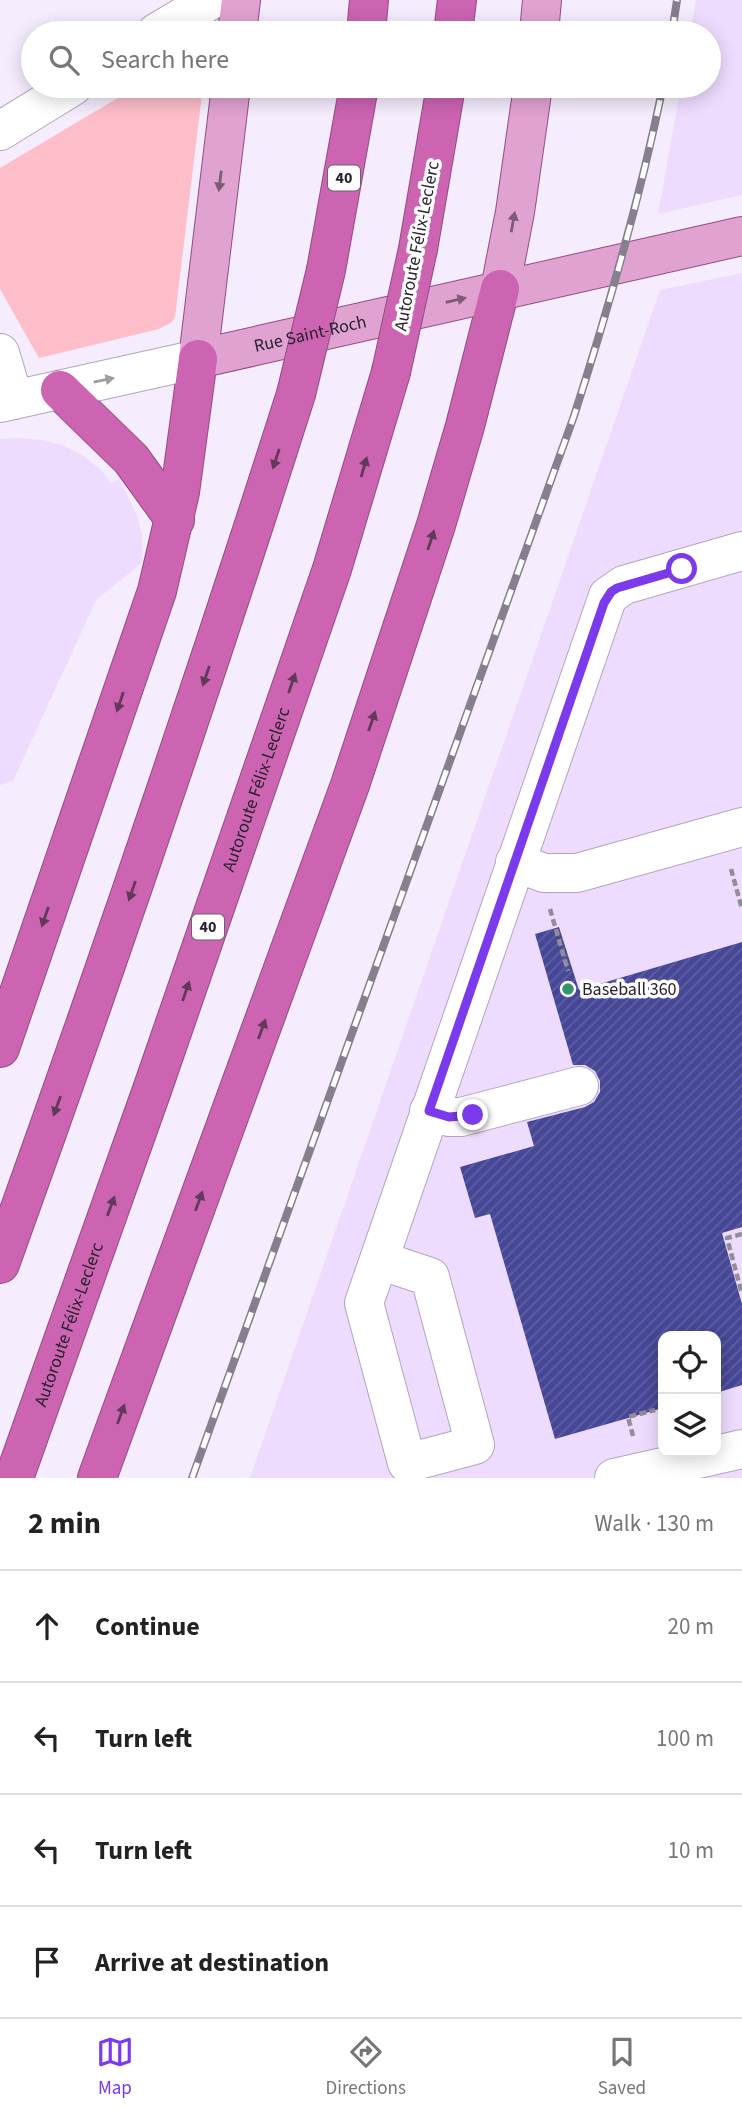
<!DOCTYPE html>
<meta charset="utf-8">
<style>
:root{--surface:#fff;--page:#f2f2f2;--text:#222;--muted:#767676;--line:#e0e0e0;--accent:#7c3aed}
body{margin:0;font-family:"Source Sans 3",sans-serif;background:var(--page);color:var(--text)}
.controls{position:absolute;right:21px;bottom:21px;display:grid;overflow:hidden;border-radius:14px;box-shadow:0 4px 18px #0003}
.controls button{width:63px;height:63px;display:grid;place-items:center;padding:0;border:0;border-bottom:2px solid var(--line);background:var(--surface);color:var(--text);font:35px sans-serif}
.stop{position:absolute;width:21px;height:21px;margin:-16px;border:5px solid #7c3aed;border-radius:50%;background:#fff}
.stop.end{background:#7c3aed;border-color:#fff;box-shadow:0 2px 7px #0008}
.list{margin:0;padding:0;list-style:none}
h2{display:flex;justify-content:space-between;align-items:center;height:91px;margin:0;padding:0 28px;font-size:30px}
h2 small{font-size:23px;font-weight:400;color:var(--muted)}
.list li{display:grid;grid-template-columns:46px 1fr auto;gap:21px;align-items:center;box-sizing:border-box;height:112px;padding:0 28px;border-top:2px solid var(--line)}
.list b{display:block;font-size:26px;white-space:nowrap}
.list em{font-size:23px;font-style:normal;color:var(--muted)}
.icon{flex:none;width:38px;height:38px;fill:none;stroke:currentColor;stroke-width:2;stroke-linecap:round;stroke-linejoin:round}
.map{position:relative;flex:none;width:742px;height:1478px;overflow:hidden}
.search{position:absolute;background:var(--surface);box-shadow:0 4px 18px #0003;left:21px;right:21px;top:21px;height:77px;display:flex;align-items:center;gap:18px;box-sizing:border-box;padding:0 24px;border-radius:38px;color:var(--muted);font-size:26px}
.sheet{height:539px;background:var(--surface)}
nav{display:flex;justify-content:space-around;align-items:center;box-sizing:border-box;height:98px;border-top:2px solid var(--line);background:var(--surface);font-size:19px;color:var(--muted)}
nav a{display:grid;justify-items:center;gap:4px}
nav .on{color:var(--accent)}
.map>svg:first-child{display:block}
</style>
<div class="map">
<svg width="742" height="1478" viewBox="0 0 742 1478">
<defs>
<pattern id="building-hatch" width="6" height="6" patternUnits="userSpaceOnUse" patternTransform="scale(1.75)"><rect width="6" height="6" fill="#474798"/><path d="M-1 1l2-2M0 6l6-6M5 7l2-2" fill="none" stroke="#5f5fa0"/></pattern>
</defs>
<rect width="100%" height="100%" fill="#f5ecfd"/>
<g fill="#eedcff" fill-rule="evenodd">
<polygon points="696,0 742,0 742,195 658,214 681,86 709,86 709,33 690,33"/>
<path d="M742,273V1478H250L660,290ZM663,1336H716V1452H663Z"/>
<polygon points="20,438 42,440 62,445 82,455 100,469 111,483 119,479 137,515 142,536 142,561 137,567 96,600 13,781 0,785 0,439"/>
</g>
<polygon fill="#fdbdc9" points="138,86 203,86 175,317 172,322 159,329 39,358 0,289 0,168"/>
<polygon fill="url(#building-hatch)" points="559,927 579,990 742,942 742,1227 722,1233 742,1304 742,1385 716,1393 716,1336 663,1336 663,1408 555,1439 490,1214 475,1218 460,1167 534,1146 527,1122 585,1107 594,1102 600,1092 600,1081 595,1071 585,1065 573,1065 535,934"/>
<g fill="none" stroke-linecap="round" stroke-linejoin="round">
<defs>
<g id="minor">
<polyline points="156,33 211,0"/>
<polyline points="0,131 73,86"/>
<polyline points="0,353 14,400"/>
<polyline points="0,403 198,359"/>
<polyline points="515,862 544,873 577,873 742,827"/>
<polyline points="429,1111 449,1117 461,1117 579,1086"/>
<polyline points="379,1260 430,1277 475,1445 407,1463 364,1303 608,596 624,585 742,551"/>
<polyline points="614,1478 742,1449"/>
</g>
<g id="major">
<polyline points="237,33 241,0"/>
<polyline points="539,33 542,0"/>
<path id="s1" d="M231,86L198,359L742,236"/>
<polyline points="500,289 515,212 533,86"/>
</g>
<g id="highway">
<polyline points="366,33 369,0"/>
<polyline points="453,33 457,0"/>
<polyline points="418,249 446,86"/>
<polyline points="326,270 359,86"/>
<polyline points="60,390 131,459 175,520"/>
<polyline points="0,1048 157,591 180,492 198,359"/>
<path d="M0,1264C104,976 203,686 296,394"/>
<path id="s2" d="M14,1478L153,1087L332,569L391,372"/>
<polyline points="97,1478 350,785 436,525 465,426 500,289"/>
</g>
</defs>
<use href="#minor" stroke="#b2a4bf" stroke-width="40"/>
<use href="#major" stroke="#924d83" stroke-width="40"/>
<use href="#highway" stroke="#924d83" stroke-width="40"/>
<g stroke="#938c99" stroke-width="4.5" stroke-dasharray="7 3.5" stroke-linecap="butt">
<polyline points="731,869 742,909"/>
<polyline points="550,909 568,971"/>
<polyline points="742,1234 727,1238 742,1294"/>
<polyline points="633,1436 628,1417 655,1410"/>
</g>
<use href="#minor" stroke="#fff" stroke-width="38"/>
<use href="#major" stroke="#e0a2d1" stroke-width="38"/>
<use href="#highway" stroke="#cc64b2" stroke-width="38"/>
<defs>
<g id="rail">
<polyline points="672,33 677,0"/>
<path d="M192,1478L574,416C609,307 640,198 663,86"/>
</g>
</defs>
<use href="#rail" stroke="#867f8d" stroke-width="8"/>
<use href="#rail" stroke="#fdfdfd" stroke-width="5" stroke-dasharray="16" stroke-linecap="butt"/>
<defs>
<g id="highway-bridge">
<polyline points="391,372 418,249"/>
<polyline points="296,394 326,270"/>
</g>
</defs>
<use href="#highway-bridge" stroke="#924d83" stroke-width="40" stroke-linecap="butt"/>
<use href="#highway-bridge" stroke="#cc64b2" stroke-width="38"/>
</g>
<defs><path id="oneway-solid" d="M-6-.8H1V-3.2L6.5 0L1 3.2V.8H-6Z" transform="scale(1.75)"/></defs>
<g fill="#7a5c76">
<use href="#oneway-solid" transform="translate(220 181) rotate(97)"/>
<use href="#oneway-solid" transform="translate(513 222) rotate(-80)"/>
<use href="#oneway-solid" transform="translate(456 300) rotate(-13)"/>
</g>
<use fill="#9e9ca0" href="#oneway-solid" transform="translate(104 380) rotate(-12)"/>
<g fill="#61395b">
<use href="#oneway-solid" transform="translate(276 459) rotate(108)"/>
<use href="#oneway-solid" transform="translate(364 467) rotate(-74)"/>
<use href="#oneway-solid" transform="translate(431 540) rotate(-72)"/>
<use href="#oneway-solid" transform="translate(206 676) rotate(109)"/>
<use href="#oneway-solid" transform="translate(292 683) rotate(-71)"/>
<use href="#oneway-solid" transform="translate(120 702) rotate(109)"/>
<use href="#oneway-solid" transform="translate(372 721) rotate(-71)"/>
<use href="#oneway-solid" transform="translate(132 891) rotate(109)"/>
<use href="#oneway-solid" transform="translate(45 917) rotate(109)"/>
<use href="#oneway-solid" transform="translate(186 991) rotate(-71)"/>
<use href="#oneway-solid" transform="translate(262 1029) rotate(-70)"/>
<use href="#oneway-solid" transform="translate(57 1106) rotate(110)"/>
<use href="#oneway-solid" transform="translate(199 1201) rotate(-70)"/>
<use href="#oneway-solid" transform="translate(111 1206) rotate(-70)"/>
<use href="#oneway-solid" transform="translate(121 1414) rotate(-70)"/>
</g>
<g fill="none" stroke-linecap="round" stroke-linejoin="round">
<polyline stroke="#7c3aed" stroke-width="9" points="473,1115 449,1117 429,1111 604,603 611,592 617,588 682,569"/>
</g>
<circle fill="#33936c" stroke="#fdfdfd" stroke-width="2.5" cx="568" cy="989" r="7"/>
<g text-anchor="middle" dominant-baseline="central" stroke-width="7" stroke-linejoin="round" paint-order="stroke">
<g fill="#fdfdfd" stroke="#67646b" stroke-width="2">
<rect x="328" y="165.5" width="32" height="25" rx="5"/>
<rect x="192" y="914.5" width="32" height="25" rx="5"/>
</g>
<g font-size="16" font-weight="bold" fill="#27222c">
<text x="344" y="178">40</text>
<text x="208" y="927">40</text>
</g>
<g font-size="18" fill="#27222c" stroke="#fdfdfd">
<text transform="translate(417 246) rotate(-79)">Autoroute Félix-Leclerc</text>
<text stroke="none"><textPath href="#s1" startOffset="390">Rue Saint-Roch</textPath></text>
<text stroke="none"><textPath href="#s2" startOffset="730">Autoroute Félix-Leclerc</textPath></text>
<text stroke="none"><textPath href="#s2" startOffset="163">Autoroute Félix-Leclerc</textPath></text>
</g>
<g font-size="18" fill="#27222c" stroke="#fdfdfd" text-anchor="start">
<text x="582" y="989">Baseball 360</text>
</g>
</g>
</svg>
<div class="controls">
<button><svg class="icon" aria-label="locate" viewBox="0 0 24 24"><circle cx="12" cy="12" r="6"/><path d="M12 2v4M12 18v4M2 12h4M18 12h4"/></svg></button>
<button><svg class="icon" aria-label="layers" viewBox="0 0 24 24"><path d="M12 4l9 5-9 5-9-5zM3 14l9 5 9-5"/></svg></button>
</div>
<div class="stop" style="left:682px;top:569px"></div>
<div class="stop end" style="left:473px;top:1115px"></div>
<div class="search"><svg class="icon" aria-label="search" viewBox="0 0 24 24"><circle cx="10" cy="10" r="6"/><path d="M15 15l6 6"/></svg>Search here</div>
</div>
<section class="sheet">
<h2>2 min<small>Walk · 130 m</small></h2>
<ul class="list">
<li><svg class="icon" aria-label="ahead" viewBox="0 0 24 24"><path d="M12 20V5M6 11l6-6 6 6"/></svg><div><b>Continue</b></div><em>20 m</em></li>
<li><svg class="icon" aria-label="left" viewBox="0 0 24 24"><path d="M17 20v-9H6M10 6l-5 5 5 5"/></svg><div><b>Turn left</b></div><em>100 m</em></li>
<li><svg class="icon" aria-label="left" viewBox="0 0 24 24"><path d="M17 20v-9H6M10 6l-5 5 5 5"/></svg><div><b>Turn left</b></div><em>10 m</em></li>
<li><svg class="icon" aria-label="arrive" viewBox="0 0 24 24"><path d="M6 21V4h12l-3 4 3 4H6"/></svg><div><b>Arrive at destination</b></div></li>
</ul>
</section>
<nav>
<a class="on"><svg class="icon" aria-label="map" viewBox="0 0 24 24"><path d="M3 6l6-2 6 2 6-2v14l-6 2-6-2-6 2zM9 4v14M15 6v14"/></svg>Map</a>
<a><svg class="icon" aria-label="directions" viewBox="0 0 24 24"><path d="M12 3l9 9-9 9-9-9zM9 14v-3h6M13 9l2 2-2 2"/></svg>Directions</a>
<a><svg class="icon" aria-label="saved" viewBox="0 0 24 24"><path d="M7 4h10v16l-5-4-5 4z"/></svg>Saved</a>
</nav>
